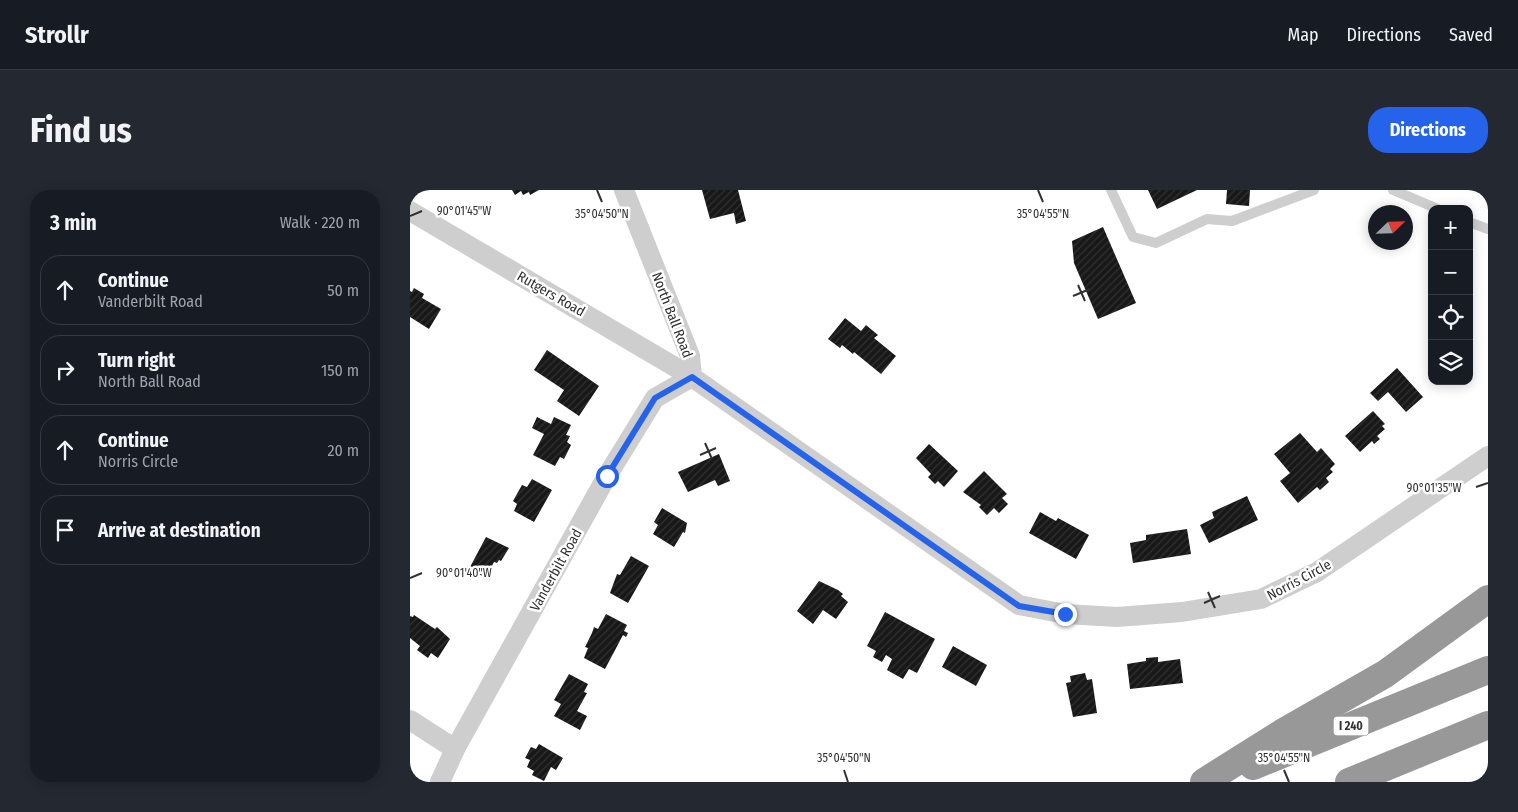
<!DOCTYPE html>
<meta charset="utf-8">
<style>
:root{--surface:#171b24;--page:#242831;--text:#f1f3f6;--muted:#9ea1a6;--line:#363941;--accent:#2563eb}
body{margin:0;font-family:"Fira Sans Condensed",sans-serif;background:var(--page);color:var(--text)}
.controls{position:absolute;right:15px;top:15px;display:grid;overflow:hidden;border-radius:10px;box-shadow:0 2px 12px #0003}
.controls button{width:45px;height:45px;display:grid;place-items:center;padding:0;border:0;border-bottom:1px solid var(--line);background:var(--surface);color:var(--text);font:25px sans-serif}
.compass{position:absolute;left:958px;top:15px;width:45px;height:45px;border-radius:50%;background:var(--surface);box-shadow:0 2px 12px #0003;rotate:67deg}
.stop{position:absolute;width:15px;height:15px;margin:-11px;border:4px solid #2563eb;border-radius:50%;background:#fff}
.stop.end{background:#2563eb;border-color:#fff;box-shadow:0 1px 5px #0008}
.list{margin:0;padding:0;list-style:none}
h2{display:flex;justify-content:space-between;align-items:center;height:65px;margin:0;padding:0 20px;font-size:21px}
h2 small{font-size:16px;font-weight:400;color:var(--muted)}
.list li{display:grid;grid-template-columns:32px 1fr auto;gap:15px;align-items:center;box-sizing:border-box;height:70px;margin:0 10px 10px;padding:0 10px;border:1px solid var(--line);border-radius:20px}
.list b{display:block;font-size:19px;white-space:nowrap}
.list p{margin:0;font-size:16px;white-space:nowrap;color:var(--muted)}
.list em{font-size:16px;font-style:normal;color:var(--muted)}
.icon{flex:none;width:28px;height:28px;fill:none;stroke:currentColor;stroke-width:2;stroke-linecap:round;stroke-linejoin:round}
.map{position:relative;flex:none;width:1078px;height:592px;overflow:hidden;border-radius:20px}
header{display:flex;align-items:center;gap:30px;box-sizing:border-box;height:70px;padding:0 25px;background:var(--surface);border-bottom:1px solid var(--line)}
header strong{font-size:24px}
nav{display:flex;gap:28px;margin-inline-start:auto;font-size:18px}
.intro{display:flex;align-items:center;justify-content:space-between;box-sizing:border-box;height:120px;padding:0 30px}
h1{margin:0;font-size:35px}
.button{padding:12px 22px;border-radius:20px;background:var(--accent);color:#fff;font-size:18px;font-weight:700}
main{display:flex;gap:30px;padding:0 30px}
aside{flex:1;background:var(--surface);border-radius:20px;box-shadow:0 2px 12px #0003}
.map>svg:first-child{display:block}
</style>
<header>
<strong>Strollr</strong>
<nav><a>Map</a><a>Directions</a><a>Saved</a></nav>
</header>
<div class="intro"><h1>Find us</h1><a class="button">Directions</a></div>
<main>
<aside>
<h2>3 min<small>Walk · 220 m</small></h2>
<ul class="list">
<li><svg class="icon" aria-label="ahead" viewBox="0 0 24 24"><path d="M12 20V5M6 11l6-6 6 6"/></svg><div><b>Continue</b><p>Vanderbilt Road</p></div><em>50 m</em></li>
<li><svg class="icon" aria-label="right" viewBox="0 0 24 24"><path d="M7 20v-9h11M14 6l5 5-5 5"/></svg><div><b>Turn right</b><p>North Ball Road</p></div><em>150 m</em></li>
<li><svg class="icon" aria-label="ahead" viewBox="0 0 24 24"><path d="M12 20V5M6 11l6-6 6 6"/></svg><div><b>Continue</b><p>Norris Circle</p></div><em>20 m</em></li>
<li><svg class="icon" aria-label="arrive" viewBox="0 0 24 24"><path d="M6 21V4h12l-3 4 3 4H6"/></svg><div><b>Arrive at destination</b></div></li>
</ul>
</aside>
<div class="map">
<svg width="1078" height="592" viewBox="0 0 1078 592">
<defs>
<pattern id="building-hatch" width="6" height="6" patternUnits="userSpaceOnUse" patternTransform="scale(1.25)"><rect width="6" height="6" fill="#181818"/><path d="M-1 1l2-2M0 6l6-6M5 7l2-2" fill="none" stroke="#313131"/></pattern>
</defs>
<rect width="100%" height="100%" fill="#fff"/>
<g fill="url(#building-hatch)">
<polygon points="102,0 129,0 120,5 119,2 113,5 111,1 105,5"/>
<polygon points="292,0 328,0 336,31 326,34 324,23 300,29"/>
<polygon points="738,0 787,0 747,19"/>
<polygon points="817,0 840,0 839,16 816,14"/>
<polygon points="693,37 726,113 688,129 664,73 662,51"/>
<polygon points="4,98 14,104 12,108 31,119 19,139 0,127 0,101 2,102"/>
<polygon points="435,128 451,141 456,135 468,145 464,148 486,166 471,184 444,162 443,164 432,155 430,158 418,149"/>
<polygon points="137,160 189,196 169,226 147,211 154,200 124,180"/>
<polygon points="987,178 1013,207 996,222 978,202 968,211 960,203"/>
<polygon points="963,221 975,234 972,236 975,239 967,246 970,249 964,254 962,251 950,262 935,246"/>
<polygon points="127,227 141,234 144,227 161,235 156,245 160,246 157,252 161,255 154,269 150,267 145,276 123,265 134,244 122,238"/>
<polygon points="890,243 907,262 911,258 925,274 920,279 923,282 916,288 919,292 910,300 907,297 888,313 870,291 880,283 864,264"/>
<polygon points="519,254 548,281 534,297 528,291 525,294 518,287 521,284 506,268"/>
<polygon points="309,264 320,291 308,296 305,290 278,302 268,282"/>
<polygon points="574,281 597,304 592,308 598,314 589,323 584,318 577,325 569,317 571,315 553,302"/>
<polygon points="122,289 142,300 124,332 104,321 107,314 103,311 112,295 117,297"/>
<polygon points="837,306 848,330 799,353 790,335 804,328 802,322"/>
<polygon points="252,318 277,333 275,343 273,342 264,357 243,344 248,335 244,332"/>
<polygon points="630,322 646,331 648,328 679,345 666,369 619,343"/>
<polygon points="777,339 781,364 723,373 720,353 736,350 736,345"/>
<polygon points="76,347 99,358 91,371 89,370 87,373 84,372 76,388 59,379"/>
<polygon points="221,366 239,376 218,413 200,403 207,384 210,385"/>
<polygon points="409,391 428,400 433,404 431,406 438,412 426,429 413,420 403,434 387,421"/>
<polygon points="475,422 525,449 507,483 499,479 493,489 477,480 482,469 476,465 472,472 463,467 466,461 457,456"/>
<polygon points="196,424 217,435 214,441 218,443 216,447 213,445 195,479 174,468 178,458 175,457 182,443 184,437 188,439"/>
<polygon points="4,425 25,439 27,437 40,449 28,468 21,463 18,468 7,460 10,456 0,448 0,426 3,427"/>
<polygon points="543,456 577,475 566,496 532,477"/>
<polygon points="748,467 748,472 770,469 773,493 720,499 717,474 736,471 736,468"/>
<polygon points="675,483 677,490 682,489 687,523 663,527 656,493 661,492 660,486"/>
<polygon points="159,484 178,494 174,502 177,503 167,521 177,526 170,540 144,526 151,514 144,510"/>
<polygon points="129,554 153,568 146,580 141,577 134,591 122,585 124,581 117,577 120,570 115,568 121,557 126,559"/>
</g>
<g fill="none" stroke-linecap="round" stroke-linejoin="round">
<g stroke="#cecece" stroke-width="10">
<polyline points="701,0 723,47 746,53 797,29 822,31 904,0"/>
<polyline points="983,0 1028,19"/>
<polyline points="1059,32 1078,39"/>
</g>
<g stroke="#cecece" stroke-width="20">
<polyline points="214,0 280,166 282,187 609,415 655,424 707,427 772,422 851,409 907,382 1078,266"/>
<polyline points="0,21 282,187"/>
<polyline points="0,530 45,559"/>
<polyline points="30,592 45,559 197,286 245,208 282,187"/>
</g>
<g stroke="#989898" stroke-width="28">
<polyline points="843,576 1078,480"/>
<polyline points="794,592 872,543 975,484 1078,409"/>
<polyline points="939,592 1078,535"/>
</g>
</g>
<g fill="none" stroke-linecap="round" stroke-linejoin="round">
<polyline stroke="#2563eb" stroke-width="6" points="197,286 245,208 282,187 609,416 655,424"/>
</g>
<path fill="none" stroke="#313131" stroke-width="2" d="M187,0L192,12M628,0L633,12M0,26L12,21M668,95L675,111M663,106L680,99M295,253L302,269M290,265L306,258M1066,297L1078,293M0,388L12,383M798,402L805,418M794,413L810,406M434,580L438,592M874,580L879,592"/>
<g text-anchor="middle" dominant-baseline="central" stroke-width="5" stroke-linejoin="round" paint-order="stroke">
<rect fill="#fff" stroke="#6f6f6f" stroke-width="1" x="923.5" y="526.5" width="35" height="19" rx="4"/>
<g font-size="12" font-weight="bold" fill="#313131">
<text x="941" y="536">I 240</text>
</g>
<g font-size="14" fill="#313131" stroke="#fff">
<text transform="translate(141 104) rotate(30)">Rutgers Road</text>
<text transform="translate(262 125) rotate(69)">North Ball Road</text>
<text transform="translate(146 380) rotate(-61)">Vanderbilt Road</text>
<text transform="translate(889 390) rotate(-28)">Norris Circle</text>
</g>
</g>
<g font-size="12" text-anchor="middle" fill="#313131" stroke="#fff" stroke-width="5" stroke-linejoin="round" paint-order="stroke">
<text x="54" y="25">90°01'45"W</text>
<text x="192" y="28">35°04'50"N</text>
<text x="633" y="28">35°04'55"N</text>
<text x="1024" y="302">90°01'35"W</text>
<text x="54" y="387">90°01'40"W</text>
<text x="434" y="572">35°04'50"N</text>
<text x="874" y="572">35°04'55"N</text>
</g>
</svg>
<div class="controls">
<button>+</button>
<button>−</button>
<button><svg class="icon" aria-label="locate" viewBox="0 0 24 24"><circle cx="12" cy="12" r="6"/><path d="M12 2v4M12 18v4M2 12h4M18 12h4"/></svg></button>
<button><svg class="icon" aria-label="layers" viewBox="0 0 24 24"><path d="M12 4l9 5-9 5-9-5zM3 14l9 5 9-5"/></svg></button>
</div>
<svg class="compass" viewBox="-18 -18 36 36"><path d="M0-13l5 13h-10z" fill="#e53935"/><path d="M0 13l5-13h-10z" fill="#9ea1a6"/></svg>
<div class="stop" style="left:197px;top:286px"></div>
<div class="stop end" style="left:655px;top:424px"></div>
</div>
</main>
